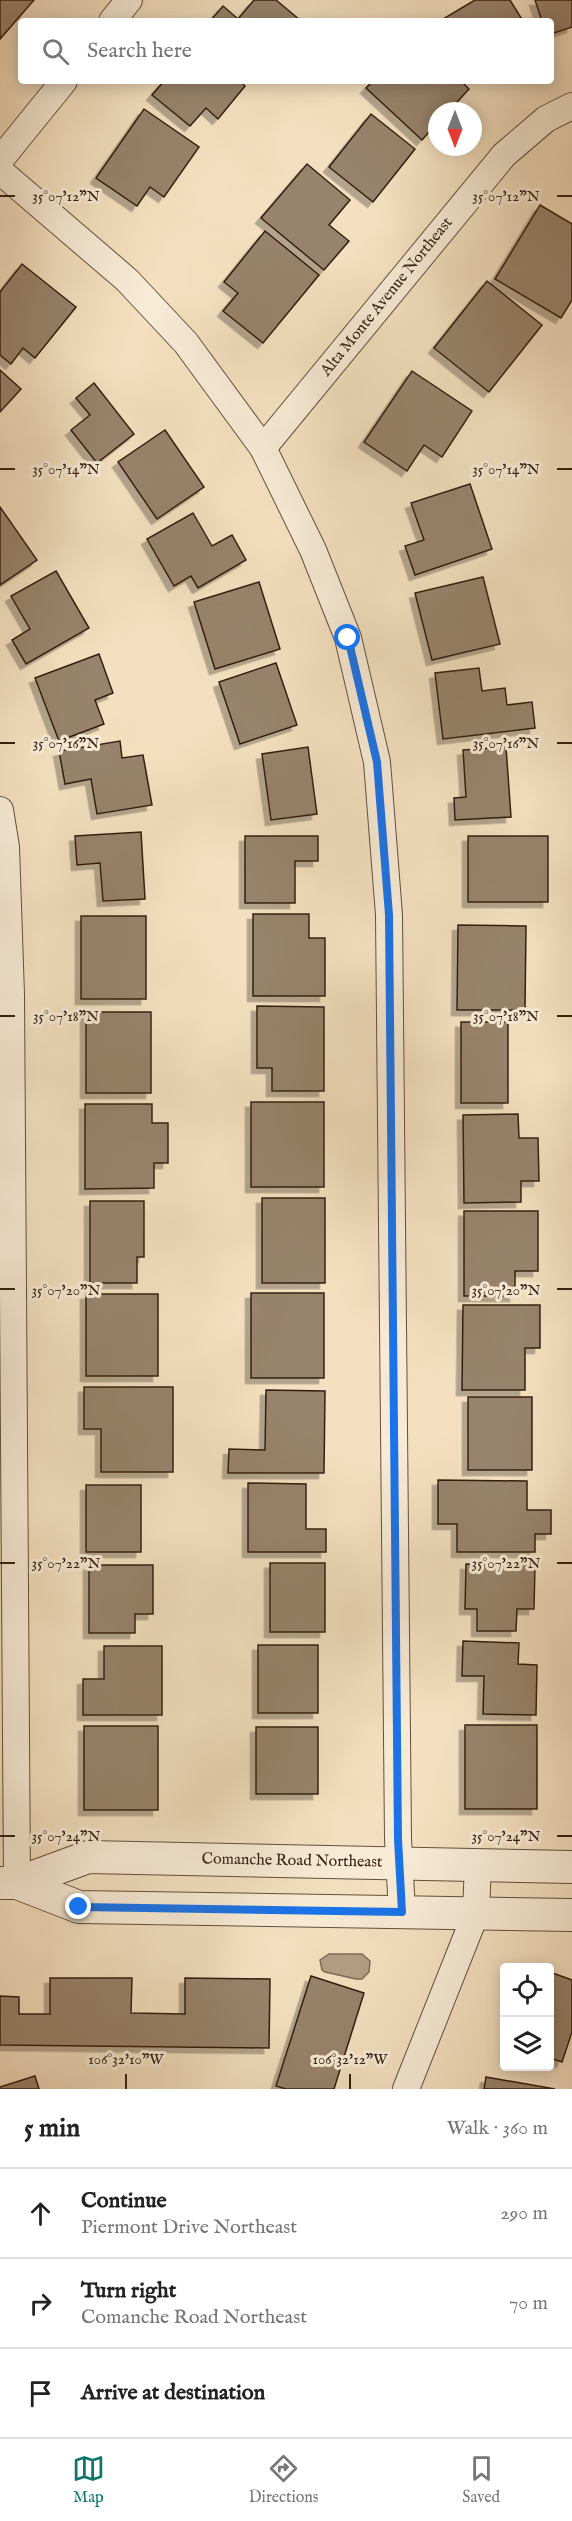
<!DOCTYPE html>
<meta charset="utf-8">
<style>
:root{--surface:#fff;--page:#f2f2f2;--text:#222;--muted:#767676;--line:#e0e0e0;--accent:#0f766e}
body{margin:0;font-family:"IM FELL English",serif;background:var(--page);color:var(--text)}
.controls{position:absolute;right:18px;bottom:18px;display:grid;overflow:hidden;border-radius:6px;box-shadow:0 3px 15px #0003}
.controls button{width:54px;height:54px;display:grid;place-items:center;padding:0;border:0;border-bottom:2px solid var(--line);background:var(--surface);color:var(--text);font:30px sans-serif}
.compass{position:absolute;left:428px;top:102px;width:54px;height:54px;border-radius:50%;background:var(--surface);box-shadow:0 3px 15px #0003;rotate:180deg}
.stop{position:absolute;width:18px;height:18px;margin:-14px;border:4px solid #1a73e8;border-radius:50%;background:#fff}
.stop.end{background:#1a73e8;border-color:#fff;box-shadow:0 2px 6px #0008}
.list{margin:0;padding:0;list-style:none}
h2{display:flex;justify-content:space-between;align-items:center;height:78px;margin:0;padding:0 24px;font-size:26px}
h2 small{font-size:20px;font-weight:400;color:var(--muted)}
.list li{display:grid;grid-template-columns:39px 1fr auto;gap:18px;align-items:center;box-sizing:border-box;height:90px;padding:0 24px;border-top:2px solid var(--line)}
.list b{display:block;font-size:22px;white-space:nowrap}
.list p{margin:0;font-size:20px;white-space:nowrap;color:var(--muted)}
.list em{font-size:20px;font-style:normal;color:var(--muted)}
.icon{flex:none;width:33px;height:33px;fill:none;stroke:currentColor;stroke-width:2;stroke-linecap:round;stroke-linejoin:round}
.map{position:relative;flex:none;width:572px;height:2089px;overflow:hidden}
.search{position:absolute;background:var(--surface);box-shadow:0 3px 15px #0003;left:18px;right:18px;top:18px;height:66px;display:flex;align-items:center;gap:15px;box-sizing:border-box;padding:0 21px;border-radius:6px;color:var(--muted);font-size:22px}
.sheet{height:348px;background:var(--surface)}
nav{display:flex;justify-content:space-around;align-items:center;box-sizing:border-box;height:84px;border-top:2px solid var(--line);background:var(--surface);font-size:16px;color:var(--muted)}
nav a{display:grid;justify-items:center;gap:3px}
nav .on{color:var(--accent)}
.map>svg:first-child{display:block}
</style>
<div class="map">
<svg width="572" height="2089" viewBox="0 0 572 2089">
<defs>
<filter id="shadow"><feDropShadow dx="-5.5" dy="5.5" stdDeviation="0" flood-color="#0004"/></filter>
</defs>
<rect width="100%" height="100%" fill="#f4e0c0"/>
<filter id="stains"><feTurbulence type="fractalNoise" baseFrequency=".00333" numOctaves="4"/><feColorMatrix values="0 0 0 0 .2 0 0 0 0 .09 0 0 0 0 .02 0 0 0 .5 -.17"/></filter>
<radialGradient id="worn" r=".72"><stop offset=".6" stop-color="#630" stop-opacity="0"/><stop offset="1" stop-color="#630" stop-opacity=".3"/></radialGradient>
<polygon fill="#b39e84" stroke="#806b56" stroke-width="1.5" points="329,1954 362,1954 370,1961 369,1972 362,1979 356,1979 325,1972 322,1970 320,1960"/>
<g fill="#98836c" stroke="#341f10" stroke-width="1.5" filter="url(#shadow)">
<polygon points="0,0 34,0 0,39"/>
<polygon points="254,0 276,0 301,21 210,21 223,6 238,19"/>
<polygon points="475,0 510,0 523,21 444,21 443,19"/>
<polygon points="535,0 572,0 572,27 551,34 551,21 542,21"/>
<polygon points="164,81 240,81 245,86 218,119 206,108 190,126 152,95"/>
<polygon points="373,81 461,81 469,89 449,111 437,111 437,123 422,140 366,88"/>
<polygon points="144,109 199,147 164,197 150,187 137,206 96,178"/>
<polygon points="371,114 415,149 373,202 329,167"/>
<polygon points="307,164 350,200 329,225 349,241 324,270 261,218"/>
<polygon points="540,205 572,224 572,300 561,318 495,279"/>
<polygon points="265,231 319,275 263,343 223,311 238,293 224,282"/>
<polygon points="22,264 76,307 35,358 23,348 11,364 0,355 0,292"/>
<polygon points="487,281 542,325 489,392 434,348"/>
<polygon points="0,370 21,389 0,412"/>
<polygon points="412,371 472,411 442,457 424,445 407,471 364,442"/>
<polygon points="94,383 134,434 97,463 71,430 90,415 76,398"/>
<polygon points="165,430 204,487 157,519 118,462"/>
<polygon points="470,484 492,549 415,575 405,546 424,540 411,503"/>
<polygon points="0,507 37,560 0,585"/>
<polygon points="193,513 212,546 232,535 246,560 198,588 191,576 174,586 147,539"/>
<polygon points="56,571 89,628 26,664 12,640 30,629 11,596"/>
<polygon points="483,577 500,644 432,660 415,593"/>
<polygon points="259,582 280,649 215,669 194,602"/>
<polygon points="99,654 113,693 95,700 104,724 59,741 35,678"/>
<polygon points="276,663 297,725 240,744 219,682"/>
<polygon points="479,668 482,691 505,688 507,705 532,702 535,728 443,739 435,673"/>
<polygon points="120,741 122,758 143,755 152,805 97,814 91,779 65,784 59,751"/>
<polygon points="308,747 317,814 271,820 262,754"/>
<polygon points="506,747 511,817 455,820 454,798 466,797 463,750"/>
<polygon points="141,832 145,899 103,901 100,863 77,865 75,836"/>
<polygon points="245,836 318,836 318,861 295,861 295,903 245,903"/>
<rect x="468" y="836" width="80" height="66"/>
<polygon points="253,914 309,914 309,938 325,938 325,996 253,996"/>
<rect x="81" y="916" width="65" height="83"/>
<polygon points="458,925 526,926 525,1010 457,1010"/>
<polygon points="257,1006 324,1007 324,1091 272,1091 272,1068 257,1068"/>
<rect x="86" y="1012" width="65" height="81"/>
<rect x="461" y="1022" width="47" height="81"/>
<rect x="251" y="1102" width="73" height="85"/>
<polygon points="85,1104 152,1104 152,1123 168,1123 168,1163 154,1163 154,1188 85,1189"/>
<polygon points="518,1114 519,1138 538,1138 539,1181 521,1181 521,1202 464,1203 463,1115"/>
<rect x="262" y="1198" width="63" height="85"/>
<polygon points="90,1201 144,1201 144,1257 137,1257 137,1283 90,1283"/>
<polygon points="464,1211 538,1211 538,1271 515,1271 515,1296 464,1296"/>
<rect x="251" y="1293" width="73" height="85"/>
<rect x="86" y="1294" width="72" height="82"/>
<polygon points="463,1305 540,1305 540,1348 525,1348 525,1390 462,1390"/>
<polygon points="84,1387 173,1387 173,1472 101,1472 101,1429 84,1429"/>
<polygon points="266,1390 325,1391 324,1473 228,1473 229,1449 265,1450"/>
<rect x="468" y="1397" width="64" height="73"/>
<polygon points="438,1480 527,1481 527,1510 551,1510 551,1534 535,1534 535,1552 457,1552 457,1524 438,1524"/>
<polygon points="248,1483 306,1484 306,1529 326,1529 326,1552 248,1552"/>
<rect x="86" y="1485" width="55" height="67"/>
<rect x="270" y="1563" width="55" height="69"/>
<polygon points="466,1564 535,1565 534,1609 517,1609 516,1631 477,1631 477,1609 465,1609"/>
<polygon points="89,1565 153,1565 153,1614 135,1614 135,1633 89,1633"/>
<polygon points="463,1641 519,1643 518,1664 537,1665 536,1715 483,1714 484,1676 462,1676"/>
<rect x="258" y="1645" width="60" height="68"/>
<polygon points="104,1646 162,1646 162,1715 83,1715 83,1679 104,1679"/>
<rect x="465" y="1725" width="72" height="84"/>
<rect x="84" y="1726" width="74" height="84"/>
<rect x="256" y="1727" width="62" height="67"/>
<polygon points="550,1972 572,1980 572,2032 562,2062 550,2058"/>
<polygon points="311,1976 364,1993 334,2089 286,2089 276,2086"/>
<polygon points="50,1978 132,1978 131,2013 185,2014 185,1978 270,1979 269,2048 0,2045 0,1996 19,1997 19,2014 50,2014"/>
<polygon points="35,2076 39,2089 0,2089 0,2087"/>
<polygon points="486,2077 555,2089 484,2089"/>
</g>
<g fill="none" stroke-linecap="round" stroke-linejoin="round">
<defs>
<g id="minor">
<polyline points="112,21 129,0"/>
<polyline points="0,160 64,81"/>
<polyline points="0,171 127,280 186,343 263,448 313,550 348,638 377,762 389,915 398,1839 402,1912"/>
<polyline points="263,448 504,155 546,119 572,106"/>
<polyline points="0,810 6,847 11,995 17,1883"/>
<polyline points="406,2089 476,1913 478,1864"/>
</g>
<g id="tertiary">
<polyline points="0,1883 17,1883 88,1857 572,1867"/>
<polyline points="17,1883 79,1907 572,1915"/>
</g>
</defs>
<use href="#minor" stroke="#644f3c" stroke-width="28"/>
<use href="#tertiary" stroke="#644f3c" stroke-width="34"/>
<use href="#minor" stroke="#f8ebd6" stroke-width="26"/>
<use href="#tertiary" stroke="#f8ebd6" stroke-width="32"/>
</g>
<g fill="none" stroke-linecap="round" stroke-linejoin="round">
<polyline stroke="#1a73e8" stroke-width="8" points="79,1907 402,1912 398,1839 389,915 377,762 348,638"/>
</g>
<path fill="none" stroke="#341f10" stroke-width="2" d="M0,196H15M557,196H572M0,469H15M557,469H572M0,743H15M557,743H572M0,1016H15M557,1016H572M0,1289H15M557,1289H572M0,1563H15M557,1563H572M0,1836H15M557,1836H572M126,2074V2089M350,2074V2089"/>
<g text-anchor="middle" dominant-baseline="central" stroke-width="6" stroke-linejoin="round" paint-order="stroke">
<g font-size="16" fill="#341f10" stroke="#f8ebd6">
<text transform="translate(387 297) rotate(-51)">Alta Monte Avenue Northeast</text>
<text transform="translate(292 1861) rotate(1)">Comanche Road Northeast</text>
</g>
</g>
<g font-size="15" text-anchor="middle" fill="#341f10" stroke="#f8ebd6" stroke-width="6" stroke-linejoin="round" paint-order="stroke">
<text x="506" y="201">35°07'12"N</text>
<text x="66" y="201">35°07'12"N</text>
<text x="506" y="474">35°07'14"N</text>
<text x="66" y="474">35°07'14"N</text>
<text x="506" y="748">35°07'16"N</text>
<text x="66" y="748">35°07'16"N</text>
<text x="506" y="1021">35°07'18"N</text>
<text x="66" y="1021">35°07'18"N</text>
<text x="66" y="1295">35°07'20"N</text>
<text x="506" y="1295">35°07'20"N</text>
<text x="66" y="1568">35°07'22"N</text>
<text x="506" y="1568">35°07'22"N</text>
<text x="506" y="1841">35°07'24"N</text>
<text x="66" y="1841">35°07'24"N</text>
<text x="126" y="2064">106°32'10"W</text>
<text x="350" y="2064">106°32'12"W</text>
</g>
<rect width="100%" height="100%" filter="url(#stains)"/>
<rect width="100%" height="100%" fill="url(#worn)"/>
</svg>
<div class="controls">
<button><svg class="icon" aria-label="locate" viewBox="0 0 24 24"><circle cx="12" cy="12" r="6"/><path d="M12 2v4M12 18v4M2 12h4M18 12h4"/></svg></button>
<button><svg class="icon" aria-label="layers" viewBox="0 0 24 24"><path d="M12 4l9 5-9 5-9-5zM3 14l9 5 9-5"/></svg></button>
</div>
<svg class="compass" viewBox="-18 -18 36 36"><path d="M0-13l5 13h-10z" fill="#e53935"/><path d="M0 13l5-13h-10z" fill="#767676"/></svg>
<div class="stop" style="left:348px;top:638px"></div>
<div class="stop end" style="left:79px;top:1907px"></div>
<div class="search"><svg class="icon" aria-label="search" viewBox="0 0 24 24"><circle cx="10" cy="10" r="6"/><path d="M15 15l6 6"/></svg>Search here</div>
</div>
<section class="sheet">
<h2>5 min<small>Walk · 360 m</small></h2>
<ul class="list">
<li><svg class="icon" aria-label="ahead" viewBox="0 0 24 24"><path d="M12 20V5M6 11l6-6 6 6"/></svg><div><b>Continue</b><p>Piermont Drive Northeast</p></div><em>290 m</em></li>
<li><svg class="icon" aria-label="right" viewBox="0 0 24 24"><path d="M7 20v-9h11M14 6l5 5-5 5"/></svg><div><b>Turn right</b><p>Comanche Road Northeast</p></div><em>70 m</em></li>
<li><svg class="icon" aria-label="arrive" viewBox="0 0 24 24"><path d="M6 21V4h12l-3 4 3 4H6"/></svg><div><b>Arrive at destination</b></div></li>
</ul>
</section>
<nav>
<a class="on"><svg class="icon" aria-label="map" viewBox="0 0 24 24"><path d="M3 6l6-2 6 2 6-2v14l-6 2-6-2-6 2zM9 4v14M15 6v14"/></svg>Map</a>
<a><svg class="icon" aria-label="directions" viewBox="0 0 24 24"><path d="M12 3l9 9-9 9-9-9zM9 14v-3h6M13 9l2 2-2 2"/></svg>Directions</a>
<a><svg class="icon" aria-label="saved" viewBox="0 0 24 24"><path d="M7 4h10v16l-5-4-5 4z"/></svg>Saved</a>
</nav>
